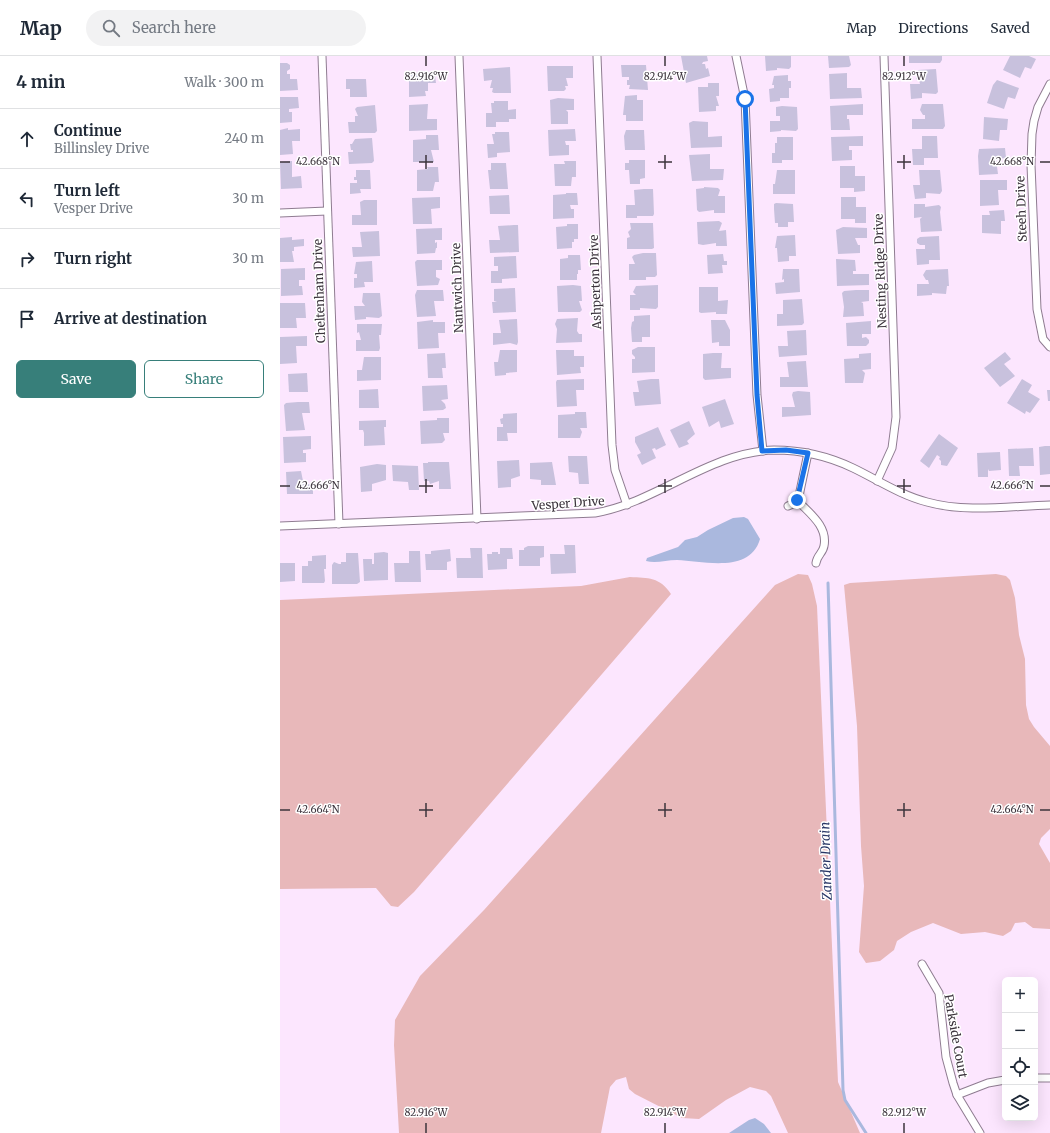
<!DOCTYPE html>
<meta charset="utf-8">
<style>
:root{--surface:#fff;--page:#f2f2f3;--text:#1f2937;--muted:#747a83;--line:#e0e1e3;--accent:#377f7a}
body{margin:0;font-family:Merriweather,serif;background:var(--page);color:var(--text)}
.controls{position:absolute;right:12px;bottom:12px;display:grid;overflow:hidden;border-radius:6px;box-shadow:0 4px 16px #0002}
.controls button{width:36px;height:36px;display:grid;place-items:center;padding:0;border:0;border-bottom:1px solid var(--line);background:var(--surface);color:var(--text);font:20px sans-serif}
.stop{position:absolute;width:12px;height:12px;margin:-9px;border:3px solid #1a73e8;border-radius:50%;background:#fff}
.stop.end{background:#1a73e8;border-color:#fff;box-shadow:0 1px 4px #0008}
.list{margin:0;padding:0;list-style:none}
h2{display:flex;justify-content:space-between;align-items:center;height:52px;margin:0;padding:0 16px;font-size:17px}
h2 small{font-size:13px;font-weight:400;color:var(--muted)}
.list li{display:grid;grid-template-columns:26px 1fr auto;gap:12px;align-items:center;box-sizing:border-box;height:60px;padding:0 16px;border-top:1px solid var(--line)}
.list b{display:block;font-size:15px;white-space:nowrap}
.list p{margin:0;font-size:13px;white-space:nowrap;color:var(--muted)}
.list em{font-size:13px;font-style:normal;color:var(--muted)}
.actions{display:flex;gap:8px;padding:12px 16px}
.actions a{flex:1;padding:9px 0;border:1px solid var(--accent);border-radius:6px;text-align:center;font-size:14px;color:var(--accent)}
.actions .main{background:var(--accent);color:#fff}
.icon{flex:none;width:22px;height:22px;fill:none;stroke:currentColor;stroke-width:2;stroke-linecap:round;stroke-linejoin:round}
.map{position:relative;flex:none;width:770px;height:1077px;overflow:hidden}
header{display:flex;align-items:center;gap:24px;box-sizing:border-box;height:56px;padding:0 20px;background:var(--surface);border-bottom:1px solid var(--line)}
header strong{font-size:19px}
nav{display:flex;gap:22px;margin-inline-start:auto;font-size:14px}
.search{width:280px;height:36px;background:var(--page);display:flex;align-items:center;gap:10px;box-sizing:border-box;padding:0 14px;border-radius:22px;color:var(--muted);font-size:15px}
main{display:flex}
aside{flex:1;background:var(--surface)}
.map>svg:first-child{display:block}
</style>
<header>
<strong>Map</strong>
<div class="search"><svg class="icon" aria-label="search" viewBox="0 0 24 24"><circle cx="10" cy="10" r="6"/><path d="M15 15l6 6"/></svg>Search here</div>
<nav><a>Map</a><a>Directions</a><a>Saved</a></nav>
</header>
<main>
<aside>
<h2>4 min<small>Walk · 300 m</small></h2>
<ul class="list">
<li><svg class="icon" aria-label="ahead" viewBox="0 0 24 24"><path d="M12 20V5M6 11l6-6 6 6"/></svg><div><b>Continue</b><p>Billinsley Drive</p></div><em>240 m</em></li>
<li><svg class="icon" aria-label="left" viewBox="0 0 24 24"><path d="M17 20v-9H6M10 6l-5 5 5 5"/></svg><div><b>Turn left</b><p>Vesper Drive</p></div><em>30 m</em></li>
<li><svg class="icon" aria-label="right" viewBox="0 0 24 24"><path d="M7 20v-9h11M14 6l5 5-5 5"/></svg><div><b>Turn right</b></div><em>30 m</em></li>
<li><svg class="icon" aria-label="arrive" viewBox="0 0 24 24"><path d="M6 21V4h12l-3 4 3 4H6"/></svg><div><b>Arrive at destination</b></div></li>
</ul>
<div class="actions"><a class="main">Save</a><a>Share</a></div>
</aside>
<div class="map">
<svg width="770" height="1077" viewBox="0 0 770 1077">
<rect width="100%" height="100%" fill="#fce6fe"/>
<g fill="#e8b8ba">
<polygon points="518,518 528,519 532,528 537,550 558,1026 580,1077 508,1077 491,1040 486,1035 470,1031 446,1044 419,1063 402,1062 355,1038 349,1033 346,1021 336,1024 330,1031 321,1077 119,1077 114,989 115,964 140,920 204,854 495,529"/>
<polygon points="716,518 726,520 730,524 735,542 739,579 745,603 746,649 749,663 754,671 770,690 770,773 761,782 759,788 770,807 770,873 753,872 745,866 735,867 731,875 723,880 705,876 681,878 653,867 631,876 617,885 614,894 600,905 586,907 579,896 584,830 581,790 577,670 564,529 570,527"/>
<path d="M350,521C368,522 380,521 391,538L134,836L118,851L111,850L96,832L0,833V544L301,530Z"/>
</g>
<g fill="#aab8de">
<path d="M464,461L468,463L480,483C470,518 423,505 397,504C386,504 376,508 366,505L367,502L398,491L405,484L417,481L428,474L453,462Z"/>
<polygon points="475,1062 484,1068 491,1077 449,1077 469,1064"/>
</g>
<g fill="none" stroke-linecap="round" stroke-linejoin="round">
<polyline stroke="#aab8de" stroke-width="3" points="548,527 563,1034 565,1044 586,1077"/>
</g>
<g fill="#c8c1dd">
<polygon points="401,0 427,0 428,5 423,6 422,8 425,8 426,13 428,12 430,20 406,27"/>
<polygon points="485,0 511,0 511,11 509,13 497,12 497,14 486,15"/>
<polygon points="548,0 569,0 571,9 569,11 549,12"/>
<polygon points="629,0 662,0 662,4 660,7 629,7"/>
<polygon points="730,0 749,0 756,3 751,13 745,11 740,22 723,14"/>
<polygon points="0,7 7,7 10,9 10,13 7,15 7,18 10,18 10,23 17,23 18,34 0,35"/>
<polygon points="341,9 366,9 368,34 349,33 350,29 347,29 347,24 349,24 349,21 342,21"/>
<polygon points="267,10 293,10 293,22 286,22 288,30 285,30 286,33 284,35 268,35"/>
<polygon points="230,11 231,37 214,37 212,36 213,32 210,32 212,24 204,25 203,13"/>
<polygon points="656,13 658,36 656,38 642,37 642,42 631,43 630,28 640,28 639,24 636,23 638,14"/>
<polygon points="145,17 145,20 155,20 156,27 148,27 148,35 145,35 146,40 129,41 129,18"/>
<polygon points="567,17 567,32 581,32 582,42 550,43 549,18"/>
<polygon points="508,19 508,25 511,25 511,32 509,32 509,42 500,42 500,45 490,46 489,33 494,32 494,29 492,29 494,20"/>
<polygon points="66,23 86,23 87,41 70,41 70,33 66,33"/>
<polygon points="717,24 739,32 735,43 728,41 724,53 707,47 713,29"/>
<polygon points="428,27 439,27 439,40 436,40 439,50 436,50 436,55 419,56 418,31 428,31"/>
<polygon points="357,39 357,44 363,44 363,65 346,65 346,59 343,59 345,40"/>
<polygon points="0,41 18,41 19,52 9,53 9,56 12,56 12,66 0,67"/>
<polygon points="278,42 294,43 294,54 286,54 288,56 288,68 271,68 270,44"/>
<polygon points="214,45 228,45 228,54 236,53 236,63 229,63 229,66 216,66 216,71 206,71 206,57 212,57 211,47 214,47"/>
<polygon points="148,48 147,63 157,63 157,74 129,75 129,49"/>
<polygon points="583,48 583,59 567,59 567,63 569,63 570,74 551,74 550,50"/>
<polygon points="642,48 663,48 665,70 663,73 632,73 632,63 645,63 645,59 643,59 640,54"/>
<polygon points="95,49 97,75 95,77 69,77 68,66 75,66 75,60 78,60 75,53 77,51"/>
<polygon points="502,50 517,51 518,73 516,75 501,74 501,75 490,76 490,65 500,65 500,60 496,60 496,51"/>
<polygon points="704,61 728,63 727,74 720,74 719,85 703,83"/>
<polygon points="413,65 428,66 428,81 442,80 442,91 411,92 409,67"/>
<polygon points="8,72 8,74 20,73 20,85 12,85 13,98 0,99 0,74"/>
<polygon points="295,73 296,85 285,85 286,89 289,89 289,99 269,100 268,74"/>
<polygon points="346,74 364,74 365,94 345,94 344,80"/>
<polygon points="215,76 229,76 230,96 217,97 217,101 208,102 207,88 214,88 212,78 215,78"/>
<polygon points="146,79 158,79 159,94 151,94 154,106 133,106 133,84 146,83"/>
<polygon points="583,80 583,90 569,90 569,94 572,94 572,104 552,105 551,81"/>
<polygon points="642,80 657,80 658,102 644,102 644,109 633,109 632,93 642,93"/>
<polygon points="497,81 513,81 513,104 502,104 502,107 492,107 492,97 495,97 495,87 497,87"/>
<polygon points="92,82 94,105 92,107 69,108 68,96 73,96 73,94 71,94 70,88 72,88 75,83"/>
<polygon points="725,92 726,102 716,103 718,118 699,119 698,100 699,93"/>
<polygon points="430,98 430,113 444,113 443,124 412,125 409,99"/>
<polygon points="349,104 365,104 365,122 360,123 360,128 350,128 349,114 345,114 345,107 349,107"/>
<polygon points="12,105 12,121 21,120 22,132 1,133 0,106"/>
<polygon points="284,105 296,105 296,121 292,121 291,130 275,130 274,108 285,108"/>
<polygon points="211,107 226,107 228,133 210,133 208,114 211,114"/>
<polygon points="560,110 575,110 575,120 585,120 585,135 574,136 574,132 560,132"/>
<polygon points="147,111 158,111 159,126 155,126 153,135 137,135 137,114 148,113"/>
<polygon points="76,114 90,114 91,133 80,133 81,137 70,138 70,127 77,127 77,124 74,124 74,121 76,121"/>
<polygon points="497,114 515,114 515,138 493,138 493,128 495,128"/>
<polygon points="639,114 660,114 662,135 660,138 646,137 646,142 635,143 633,129 640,129"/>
<polygon points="700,124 727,124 727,134 718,134 719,149 700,150"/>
<polygon points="424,131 438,132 440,134 438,140 445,140 445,157 434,157 434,154 419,156 417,154 416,133 424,132"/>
<polygon points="364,133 373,133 374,158 373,160 357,160 357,162 346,162 346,149 355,149 354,134"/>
<polygon points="286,137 297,137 298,149 290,149 291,153 294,153 294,162 273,163 273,139 286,138"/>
<polygon points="229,139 230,158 210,158 209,140"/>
<polygon points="160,141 160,152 151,153 152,168 133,168 132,142"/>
<polygon points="561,141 576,141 576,151 586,151 586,167 575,167 575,163 561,163"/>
<polygon points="84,144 97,144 97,169 72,169 72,159 81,159 80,146"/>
<polygon points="496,147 513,148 514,166 508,166 508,171 498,171 498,167 495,167 494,153 494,148"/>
<polygon points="634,148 645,148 645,151 659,149 661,151 660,156 662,175 641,176 640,163 642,161 634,162"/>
<polygon points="724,154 725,165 721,165 721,178 702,177 702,159 710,159 709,155"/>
<polygon points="439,165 442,167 439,175 446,174 447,190 436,190 436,187 423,189 418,188 417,166"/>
<polygon points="350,167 373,167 374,192 372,193 347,193 347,182 350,181 348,176 351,173"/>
<polygon points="287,168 298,168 298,183 294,183 294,186 292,186 292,192 277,193 276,171 287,170"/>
<polygon points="234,169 238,169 239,196 210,197 209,184 220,184 218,170"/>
<polygon points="563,171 587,172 587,182 575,182 578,189 580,189 580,197 558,198 556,174"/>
<polygon points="162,172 162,184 155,184 155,187 157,186 157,192 156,192 155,197 137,198 136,173"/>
<polygon points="99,175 100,200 73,201 72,191 82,191 80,176"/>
<polygon points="515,179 516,200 509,200 509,205 498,206 497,192 495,192 497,180"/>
<polygon points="659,180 660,204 649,204 649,208 637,209 636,193 645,193 645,189 640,189 637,187 637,183 640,181"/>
<polygon points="12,181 12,184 24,183 24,190 14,191 14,195 12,195 14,206 0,206 0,182"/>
<polygon points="363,197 376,197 377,219 375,221 366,221 366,224 349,224 349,208 355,208 352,201 354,199"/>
<polygon points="443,198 444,205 447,205 447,209 442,209 443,217 428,218 427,199"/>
<polygon points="288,199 300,199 301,214 298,214 298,218 297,218 297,224 280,224 280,203 288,202"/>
<polygon points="236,200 237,222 222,223 222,227 211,227 211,215 218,215 218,210 214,210 214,201"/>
<polygon points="556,203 575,204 576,215 573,215 573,218 589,218 589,229 557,230"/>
<polygon points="137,204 162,204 162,214 156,214 156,221 160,223 158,229 137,230 135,206"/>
<polygon points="92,205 93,226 84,226 85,231 74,232 74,222 77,222 77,218 74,218 76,206"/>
<polygon points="25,212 25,224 19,224 19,230 22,230 23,239 1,240 1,213"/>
<polygon points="503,213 519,213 520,236 496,238 495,227 504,226 504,223 502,224"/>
<polygon points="668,213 669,230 667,230 666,238 652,237 652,239 637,240 637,228 649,228 648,224 646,224 643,219 646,214"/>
<polygon points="293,229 301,230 302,245 299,245 302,254 300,256 278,256 277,230"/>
<polygon points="378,229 378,251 376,253 360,252 360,254 350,254 350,239 356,239 353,236 356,230"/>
<polygon points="419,231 438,231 438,245 448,244 447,258 436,258 436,256 421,257 419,256"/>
<polygon points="235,232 236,256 213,257 212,246 217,246 214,245 214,233"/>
<polygon points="137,234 163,234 164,245 154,245 156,260 137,261 135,239"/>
<polygon points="576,234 589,234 589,245 581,246 583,247 584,260 563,261 564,251 562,237 564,235"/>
<polygon points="83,237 100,237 102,260 99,262 86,261 86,263 75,264 74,250 85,250 82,246"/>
<polygon points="522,243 524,267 522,269 497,270 497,258 503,258 503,244"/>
<polygon points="0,247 25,247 26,262 16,262 17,272 0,272"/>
<polygon points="370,259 370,281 362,281 362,286 352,286 351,272 352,266 354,265 354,260"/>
<polygon points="298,262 297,275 299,278 302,278 302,286 276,287 277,273 275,268 277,263"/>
<polygon points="237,263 238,286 237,289 230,287 213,289 213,277 221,277 219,264"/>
<polygon points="153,264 153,266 165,266 165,277 158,277 159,292 138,293 137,266"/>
<polygon points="431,264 445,264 450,274 450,290 439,290 439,286 432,287"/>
<polygon points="591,265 591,278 582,278 582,282 586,281 589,284 589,287 586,290 567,290 566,267"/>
<polygon points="77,268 102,268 101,279 99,279 100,292 99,295 76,295 76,284 81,284 79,276 77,277"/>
<polygon points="526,274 527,299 499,301 498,290 508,290 507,275"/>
<polygon points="27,280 27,290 16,290 17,307 0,308 0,281"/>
<polygon points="358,291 375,291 375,316 352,317 352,303 355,303 355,301 352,298 352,294"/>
<polygon points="220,294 237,294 237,316 226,317 226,319 215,320 214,306 218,306"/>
<polygon points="276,294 294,294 294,300 304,300 304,311 300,311 301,317 277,319"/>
<polygon points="725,296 731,303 724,308 735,320 720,331 704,312"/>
<polygon points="165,297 166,312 162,312 163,322 148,322 147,298"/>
<polygon points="433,297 442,297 441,312 451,312 451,322 425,324 423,322 423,298"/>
<polygon points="591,297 591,313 582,314 585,317 583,327 565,327 564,303 579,302 579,298"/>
<polygon points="84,301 101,301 101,324 77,325 77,314 82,314"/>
<polygon points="526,305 528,331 500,331 500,321 509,321 507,306"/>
<polygon points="27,317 28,336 9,336 8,318"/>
<polygon points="304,323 304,334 296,334 297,350 277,351 276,326 277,324"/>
<polygon points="371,323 379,323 381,348 355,350 353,336 359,336 357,325"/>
<polygon points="742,323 752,329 748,336 760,343 750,357 746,355 745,358 727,347"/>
<polygon points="167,329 168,343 161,344 165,348 166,352 163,354 143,355 142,330"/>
<polygon points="98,333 99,352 79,352 79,334"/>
<polygon points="767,334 770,334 770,345 768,345"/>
<polygon points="518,335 530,336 531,359 502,361 502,351 515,351 512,339 513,336"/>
<polygon points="445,343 454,368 441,372 439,365 429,371 422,351"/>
<polygon points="18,346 29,346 30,357 22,357 25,374 6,375 4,349 6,347"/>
<polygon points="295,356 306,356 307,372 300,372 302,376 300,382 278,382 278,359 295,358"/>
<polygon points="237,357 237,377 227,377 228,385 217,385 217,371 223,371 223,368 221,368 220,363 223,362 223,358"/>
<polygon points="157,362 169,362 169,377 163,377 165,384 162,387 141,388 140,365 157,364"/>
<polygon points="106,364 106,371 104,371 105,389 84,390 84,377 83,374 79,374 79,365"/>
<polygon points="409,365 415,378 407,385 409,388 399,392 390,374"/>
<polygon points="378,371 386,389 376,394 375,392 372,393 376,402 362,409 357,399 361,397 355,386 355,381"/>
<polygon points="659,378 678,392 667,410 661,409 661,405 659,403 660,401 657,399 649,412 640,405"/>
<polygon points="31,380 31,393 23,394 23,397 26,397 26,406 4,407 3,381"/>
<polygon points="765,390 770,390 770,418 760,419 759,391"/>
<polygon points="753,392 754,410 739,410 740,420 729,420 728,393"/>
<polygon points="720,396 721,414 709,415 708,413 708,421 698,421 697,397"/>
<polygon points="288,400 307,400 309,428 299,428 298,417 289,416"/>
<polygon points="239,404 240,420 231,423 231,431 218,432 217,405"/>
<polygon points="148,406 169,406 171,433 159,433 159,425 150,428 149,425 144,425 143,407 148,407"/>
<polygon points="272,406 276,429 261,429 261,424 250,423 250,407"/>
<polygon points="97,408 106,409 106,424 92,428 92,435 81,436 80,411"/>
<polygon points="112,409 138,410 139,434 129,434 128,426 113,425"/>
<polygon points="21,415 23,425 22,425 22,428 33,428 33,438 7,438 6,416"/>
<polygon points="284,489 295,489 296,517 271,518 270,498 285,498"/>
<polygon points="248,490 264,490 264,501 260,502 260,510 239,510 239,494 244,494 244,492"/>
<polygon points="190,492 202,492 203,522 177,522 176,502 191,502"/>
<polygon points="220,492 232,492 233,503 227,503 227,513 208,514 207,498 212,498 212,496 218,496 218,498 220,498"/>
<polygon points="170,493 171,505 167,506 167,514 146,514 145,498 151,498 151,495"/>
<polygon points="129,495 140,495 141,526 115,526 114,507 129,507"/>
<polygon points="104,496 108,497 108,524 84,525 83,503 92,503 92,508 94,508 94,497"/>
<polygon points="66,497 78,497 80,526 77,528 52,528 52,509 54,506 59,508 61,508 61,506 66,506"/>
<polygon points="46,499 46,513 44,513 45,525 44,527 22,527 22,510 28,510 28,505 32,505 32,500"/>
<polygon points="0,507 15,507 15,525 0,526"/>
</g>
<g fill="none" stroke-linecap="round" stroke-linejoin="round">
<defs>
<g id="street">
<polyline points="42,0 59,468"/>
<polyline points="179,0 197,463"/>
<polyline points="317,0 332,389 335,414 347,449"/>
<polyline points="456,0 465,43 477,339 483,395"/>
<polyline points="770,28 758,51 754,65 752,78 751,109 757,253 763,283 770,291"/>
<polyline points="0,157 47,155"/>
<polyline points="597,425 612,392 616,361 604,0"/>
<path d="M517,444C529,457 548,470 544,490C543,497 537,499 536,507"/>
<polyline points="508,450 515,447 519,440 528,397"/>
<path d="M0,470L315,457C378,446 429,396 494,394C522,394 548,400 573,412C598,424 620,439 647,446C686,457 730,450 770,449"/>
<polyline points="642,908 659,937 666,1001 673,1027 677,1039 700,1077"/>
<polyline points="755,1022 770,1022"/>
<polyline points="677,1039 708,1027 725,1024"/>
</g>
</defs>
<use href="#street" stroke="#8f7c91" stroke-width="9"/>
<use href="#street" stroke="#fff" stroke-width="7"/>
</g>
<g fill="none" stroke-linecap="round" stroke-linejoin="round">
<polyline stroke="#1a73e8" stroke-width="5" points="465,43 477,339 482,395 506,394 528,397 517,444"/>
</g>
<path fill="none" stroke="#3c343d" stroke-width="1.5" d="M146,0V10M385,0V10M624,0V10M146,99V113M385,99V113M624,99V113M0,106H10M139,106H153M378,106H392M617,106H631M760,106H770M146,423V437M385,423V437M624,423V437M0,430H10M139,430H153M378,430H392M617,430H631M760,430H770M146,747V761M385,747V761M624,747V761M0,754H10M139,754H153M378,754H392M617,754H631M760,754H770M146,1067V1077M385,1067V1077M624,1067V1077"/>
<g text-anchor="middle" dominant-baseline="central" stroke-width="3" stroke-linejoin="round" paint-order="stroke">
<g font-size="12" fill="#3c343d" stroke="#fff">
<text transform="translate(741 153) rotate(-92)">Steeh Drive</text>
<text transform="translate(600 215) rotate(-92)">Nesting Ridge Drive</text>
<text transform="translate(315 226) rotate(-92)">Ashperton Drive</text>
<text transform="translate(177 232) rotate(-92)">Nantwich Drive</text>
<text transform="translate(39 235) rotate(-92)">Cheltenham Drive</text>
<text transform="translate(288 447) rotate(-4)">Vesper Drive</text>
<text transform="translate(676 980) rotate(80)">Parkside Court</text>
</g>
<g font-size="13" font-style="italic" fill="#283666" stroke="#fff">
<text transform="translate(546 805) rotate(-92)">Zander Drain</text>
</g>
</g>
<g font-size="10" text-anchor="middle" fill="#3c343d" stroke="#fff" stroke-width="3" stroke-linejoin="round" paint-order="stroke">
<text x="146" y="24">82.916°W</text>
<text x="385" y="24">82.914°W</text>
<text x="624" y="24">82.912°W</text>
<text x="38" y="109">42.668°N</text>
<text x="732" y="109">42.668°N</text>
<text x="38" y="433">42.666°N</text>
<text x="732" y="433">42.666°N</text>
<text x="38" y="757">42.664°N</text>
<text x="732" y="757">42.664°N</text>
<text x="146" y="1060">82.916°W</text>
<text x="385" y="1060">82.914°W</text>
<text x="624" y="1060">82.912°W</text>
</g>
</svg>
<div class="controls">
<button>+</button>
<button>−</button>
<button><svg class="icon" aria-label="locate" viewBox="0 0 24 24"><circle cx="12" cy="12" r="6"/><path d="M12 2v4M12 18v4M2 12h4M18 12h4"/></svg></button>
<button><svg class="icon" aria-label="layers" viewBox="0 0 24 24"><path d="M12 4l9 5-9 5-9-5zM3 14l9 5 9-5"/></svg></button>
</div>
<div class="stop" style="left:465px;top:43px"></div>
<div class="stop end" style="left:517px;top:444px"></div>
</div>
</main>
